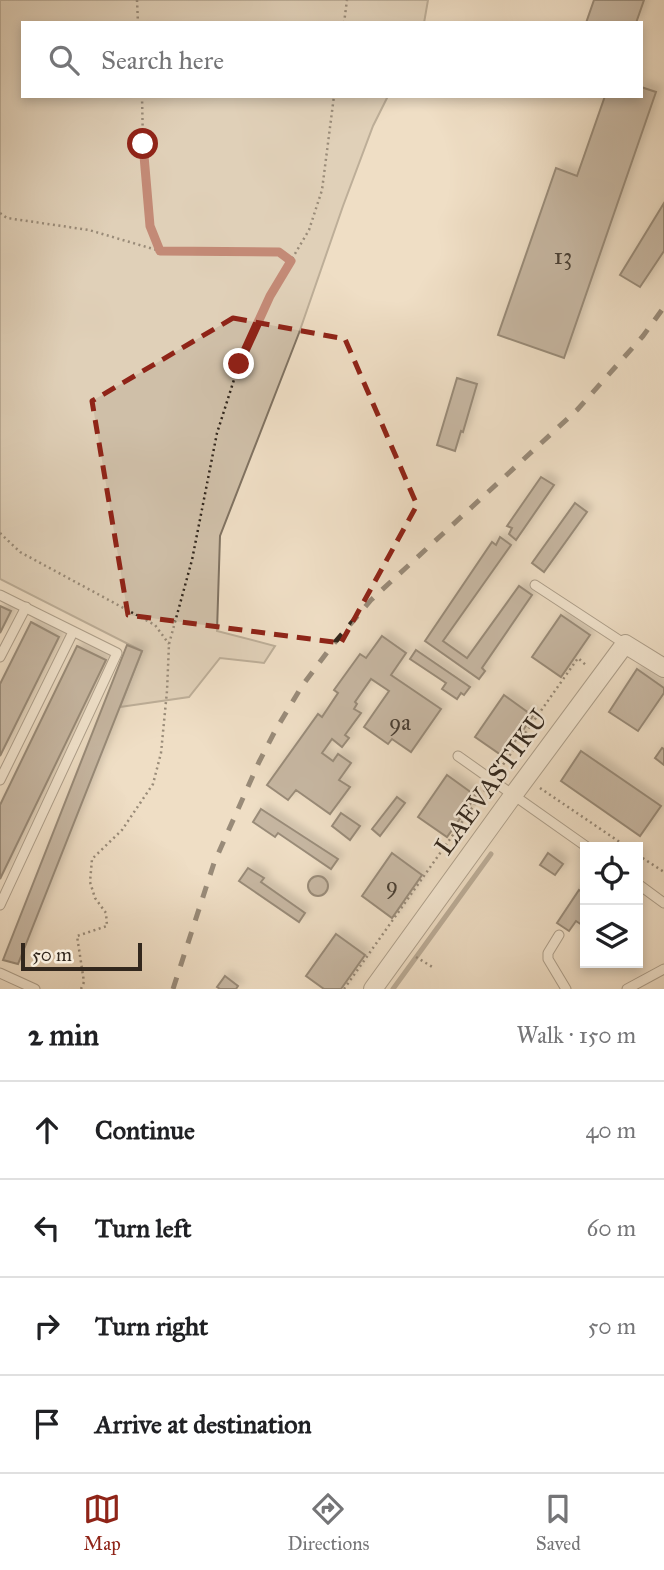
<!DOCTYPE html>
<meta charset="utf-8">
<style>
:root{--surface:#fff;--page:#f6f6f6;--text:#202124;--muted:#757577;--line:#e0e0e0;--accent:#8f2418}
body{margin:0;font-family:"IM FELL Great Primer",serif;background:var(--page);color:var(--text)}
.controls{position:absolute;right:21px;bottom:21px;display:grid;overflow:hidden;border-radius:0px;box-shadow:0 4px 10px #0003}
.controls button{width:63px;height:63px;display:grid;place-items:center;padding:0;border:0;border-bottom:2px solid var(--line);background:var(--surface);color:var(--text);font:35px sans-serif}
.scale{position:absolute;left:21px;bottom:18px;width:121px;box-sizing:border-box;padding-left:7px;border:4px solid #32271d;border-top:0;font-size:19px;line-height:24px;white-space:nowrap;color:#32271d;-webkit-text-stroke:5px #f5ead9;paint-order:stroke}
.stop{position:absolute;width:21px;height:21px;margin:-16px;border:5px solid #8f2418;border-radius:50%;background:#fff}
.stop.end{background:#8f2418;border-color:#fff;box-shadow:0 2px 7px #0008}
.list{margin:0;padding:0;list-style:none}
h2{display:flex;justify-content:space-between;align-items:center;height:91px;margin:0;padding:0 28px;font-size:30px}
h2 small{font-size:23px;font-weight:400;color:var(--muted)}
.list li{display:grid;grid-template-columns:46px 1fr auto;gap:21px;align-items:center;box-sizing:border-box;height:98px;padding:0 28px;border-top:2px solid var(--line)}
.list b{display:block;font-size:26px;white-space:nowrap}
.list em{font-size:23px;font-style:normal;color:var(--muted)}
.icon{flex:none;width:38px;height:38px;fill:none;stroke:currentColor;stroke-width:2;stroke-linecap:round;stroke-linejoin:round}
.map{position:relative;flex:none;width:664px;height:989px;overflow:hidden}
.search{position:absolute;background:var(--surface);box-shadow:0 4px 10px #0003;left:21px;right:21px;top:21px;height:77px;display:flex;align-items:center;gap:18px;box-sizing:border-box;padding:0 24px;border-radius:0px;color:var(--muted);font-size:26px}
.sheet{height:483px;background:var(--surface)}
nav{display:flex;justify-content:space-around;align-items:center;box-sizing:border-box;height:98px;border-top:2px solid var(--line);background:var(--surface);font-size:19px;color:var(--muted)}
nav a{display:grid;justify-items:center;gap:4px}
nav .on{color:var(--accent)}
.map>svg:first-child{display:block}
</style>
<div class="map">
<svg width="664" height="989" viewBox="0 0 664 989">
<defs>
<filter id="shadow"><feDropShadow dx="5.5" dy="-5.5" stdDeviation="3.5" flood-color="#0004"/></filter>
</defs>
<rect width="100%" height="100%" fill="#efdec5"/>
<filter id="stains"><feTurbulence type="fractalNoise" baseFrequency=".00286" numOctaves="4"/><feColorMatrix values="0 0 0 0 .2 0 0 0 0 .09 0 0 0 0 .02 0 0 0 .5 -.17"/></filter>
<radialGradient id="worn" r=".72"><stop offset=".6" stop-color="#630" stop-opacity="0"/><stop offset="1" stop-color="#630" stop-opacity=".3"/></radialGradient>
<polygon fill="#cfbfa8" stroke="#807362" stroke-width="2" points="0,0 428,0 424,23 23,23 23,96 388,96 373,126 343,206 299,333 220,536 217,631 275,646 264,663 220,658 189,697 120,707 142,651 0,579"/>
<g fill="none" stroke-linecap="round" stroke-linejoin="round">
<polyline stroke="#7d7060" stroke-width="5" points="393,989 491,854"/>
</g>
<g fill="#948674" stroke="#32271d" stroke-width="2" filter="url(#shadow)">
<polygon points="594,0 644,0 636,23 586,23"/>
<polygon points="641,87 656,92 564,358 498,335 556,168 577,176 605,96 641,96"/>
<polygon points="664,203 664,251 640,287 620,275"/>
<polygon points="457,378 477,384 463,432 461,431 455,451 437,445"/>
<polygon points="541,477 554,485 516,540 509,534 512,528 507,526"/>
<polygon points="575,503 587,512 544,572 532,563"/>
<polygon points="500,537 511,545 443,641 467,658 519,586 532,595 482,668 485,671 479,679 425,641 492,542 496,545"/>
<polygon points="0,606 11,611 0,633"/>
<polygon points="561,615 590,635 561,677 532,657"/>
<polygon points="31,622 59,637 0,756 0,684"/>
<polygon points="382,636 406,653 391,675 441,709 411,752 392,739 388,744 364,727 389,691 371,679 355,702 357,704 354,709 361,713 345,735 349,738 342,747 332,739 322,753 333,761 338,754 351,763 339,780 350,787 330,814 296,790 288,800 267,785 318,714 322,717 338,693 334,690 360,654 366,658"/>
<polygon points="127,645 142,651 18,964 3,960"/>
<polygon points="77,646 106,660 0,879 0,805"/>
<polygon points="416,650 470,687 464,695 461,693 457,699 442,689 446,683 410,659"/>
<polygon points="637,669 664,688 664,693 638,731 609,712"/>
<polygon points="504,695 533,716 504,757 475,737"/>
<polygon points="662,748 664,749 664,765 655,758"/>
<polygon points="581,751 661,806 640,836 561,781"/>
<polygon points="447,775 476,796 447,837 418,817"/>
<polygon points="397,797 405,803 380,836 372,829"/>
<polygon points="261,809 338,859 331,869 278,833 275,837 253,822"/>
<polygon points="341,813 360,826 350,840 332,826"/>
<polygon points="392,853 422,875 392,918 362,896"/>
<polygon points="548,853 563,864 555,875 540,865"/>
<polygon points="248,868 264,878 261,882 305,913 299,922 239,881"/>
<circle cx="318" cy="886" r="10"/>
<polygon points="579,890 585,894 585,927 576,921 569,931 557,923"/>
<polygon points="336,934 365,955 341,989 324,989 306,976"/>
<polygon points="225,976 238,986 236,989 220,989 217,987"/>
</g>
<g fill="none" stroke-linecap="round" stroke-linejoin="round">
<defs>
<g id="service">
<polyline points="535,585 625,644"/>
<polyline points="0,595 117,653 0,905"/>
<polyline points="0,657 26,607"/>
<polyline points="458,756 587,847"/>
<polyline points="0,780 73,632"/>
<polyline points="638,884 664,903"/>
<polyline points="559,935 548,953 548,959 566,989"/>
<polyline points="0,973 35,989"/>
<polyline points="627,989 664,969"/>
</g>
<polyline id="minor" points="373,989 514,794 625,644 664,668"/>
</defs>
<use href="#service" stroke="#615547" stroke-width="11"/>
<use href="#minor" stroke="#615547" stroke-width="20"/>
<g stroke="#32271d" stroke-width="2.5" stroke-dasharray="2 3.5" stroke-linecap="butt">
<polyline points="137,0 138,23"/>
<polyline points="344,23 347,0"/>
<polyline points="142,96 143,144 150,227 160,251"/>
<polyline points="0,213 7,218 89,230 160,251 279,252 291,261"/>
<polyline points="0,533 20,552 155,625 169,644"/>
<polyline points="500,769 578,658 587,666"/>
<polyline points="540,788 627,847"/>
<polyline points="638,855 664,872"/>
<polyline points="416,957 434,968"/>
<polyline points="81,989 84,982 77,936 107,926 106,913 95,898 90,882 92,859 122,830 153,784 161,753 167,691 169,644 192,560 217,433 239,364 270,296 309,230 322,190 334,96"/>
<polyline points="344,989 484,791"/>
</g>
<use href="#service" stroke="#f5ead9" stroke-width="9"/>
<use href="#minor" stroke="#f5ead9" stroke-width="18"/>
<polyline stroke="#32271d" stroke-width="5" stroke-dasharray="12 12" stroke-linecap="butt" points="173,989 214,863 259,762 275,731 302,686 331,647 371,600 577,410 643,336 664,307"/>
</g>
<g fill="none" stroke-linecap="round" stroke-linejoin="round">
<polyline stroke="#8f2418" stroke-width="9" points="143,144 150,226 160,251 279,252 291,261 270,296 239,364"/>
</g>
<path d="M0 0H664V989H0ZM233,318L345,339L417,505L341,643L128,615L92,401Z" fill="#efdec5" fill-opacity=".55" fill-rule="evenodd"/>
<path fill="none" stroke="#8f2418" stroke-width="5" stroke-dasharray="14 9" stroke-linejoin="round" d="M233,318L345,339L417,505L341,643L128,615L92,401Z"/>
<g text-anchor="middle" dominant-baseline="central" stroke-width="5" stroke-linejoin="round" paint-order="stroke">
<g font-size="23" fill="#4a3f33">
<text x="563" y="256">13</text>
<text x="400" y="722">9a</text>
<text x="392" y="885">9</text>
</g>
<g font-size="26" fill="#32271d" stroke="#f5ead9">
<text transform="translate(491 782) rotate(-54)">LAEVASTIKU</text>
</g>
</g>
<rect width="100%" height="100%" filter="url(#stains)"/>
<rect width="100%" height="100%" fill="url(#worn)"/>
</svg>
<div class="controls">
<button><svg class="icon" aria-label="locate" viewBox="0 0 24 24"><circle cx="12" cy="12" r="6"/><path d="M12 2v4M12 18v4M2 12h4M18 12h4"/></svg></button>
<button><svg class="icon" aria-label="layers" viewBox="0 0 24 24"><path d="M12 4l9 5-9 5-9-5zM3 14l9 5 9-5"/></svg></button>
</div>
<div class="scale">50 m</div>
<div class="stop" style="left:143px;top:144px"></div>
<div class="stop end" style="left:239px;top:364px"></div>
<div class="search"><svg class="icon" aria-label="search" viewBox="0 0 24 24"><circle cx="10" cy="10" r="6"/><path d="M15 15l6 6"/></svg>Search here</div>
</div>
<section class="sheet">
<h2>2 min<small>Walk · 150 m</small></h2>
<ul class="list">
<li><svg class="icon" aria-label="ahead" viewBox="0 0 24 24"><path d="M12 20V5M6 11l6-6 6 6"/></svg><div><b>Continue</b></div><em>40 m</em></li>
<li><svg class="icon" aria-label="left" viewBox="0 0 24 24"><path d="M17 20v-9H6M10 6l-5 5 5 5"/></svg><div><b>Turn left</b></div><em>60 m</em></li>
<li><svg class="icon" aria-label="right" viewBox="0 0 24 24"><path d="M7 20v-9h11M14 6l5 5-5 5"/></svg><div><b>Turn right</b></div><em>50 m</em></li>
<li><svg class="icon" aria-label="arrive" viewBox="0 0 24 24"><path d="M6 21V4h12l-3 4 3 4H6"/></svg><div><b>Arrive at destination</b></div></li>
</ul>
</section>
<nav>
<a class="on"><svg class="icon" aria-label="map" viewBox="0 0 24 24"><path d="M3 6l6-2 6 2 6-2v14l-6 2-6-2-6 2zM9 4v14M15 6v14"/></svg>Map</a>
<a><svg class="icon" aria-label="directions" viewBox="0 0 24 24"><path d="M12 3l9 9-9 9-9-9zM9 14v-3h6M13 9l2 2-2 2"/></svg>Directions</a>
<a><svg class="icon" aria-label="saved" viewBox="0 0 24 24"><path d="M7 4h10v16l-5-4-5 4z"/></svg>Saved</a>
</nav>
